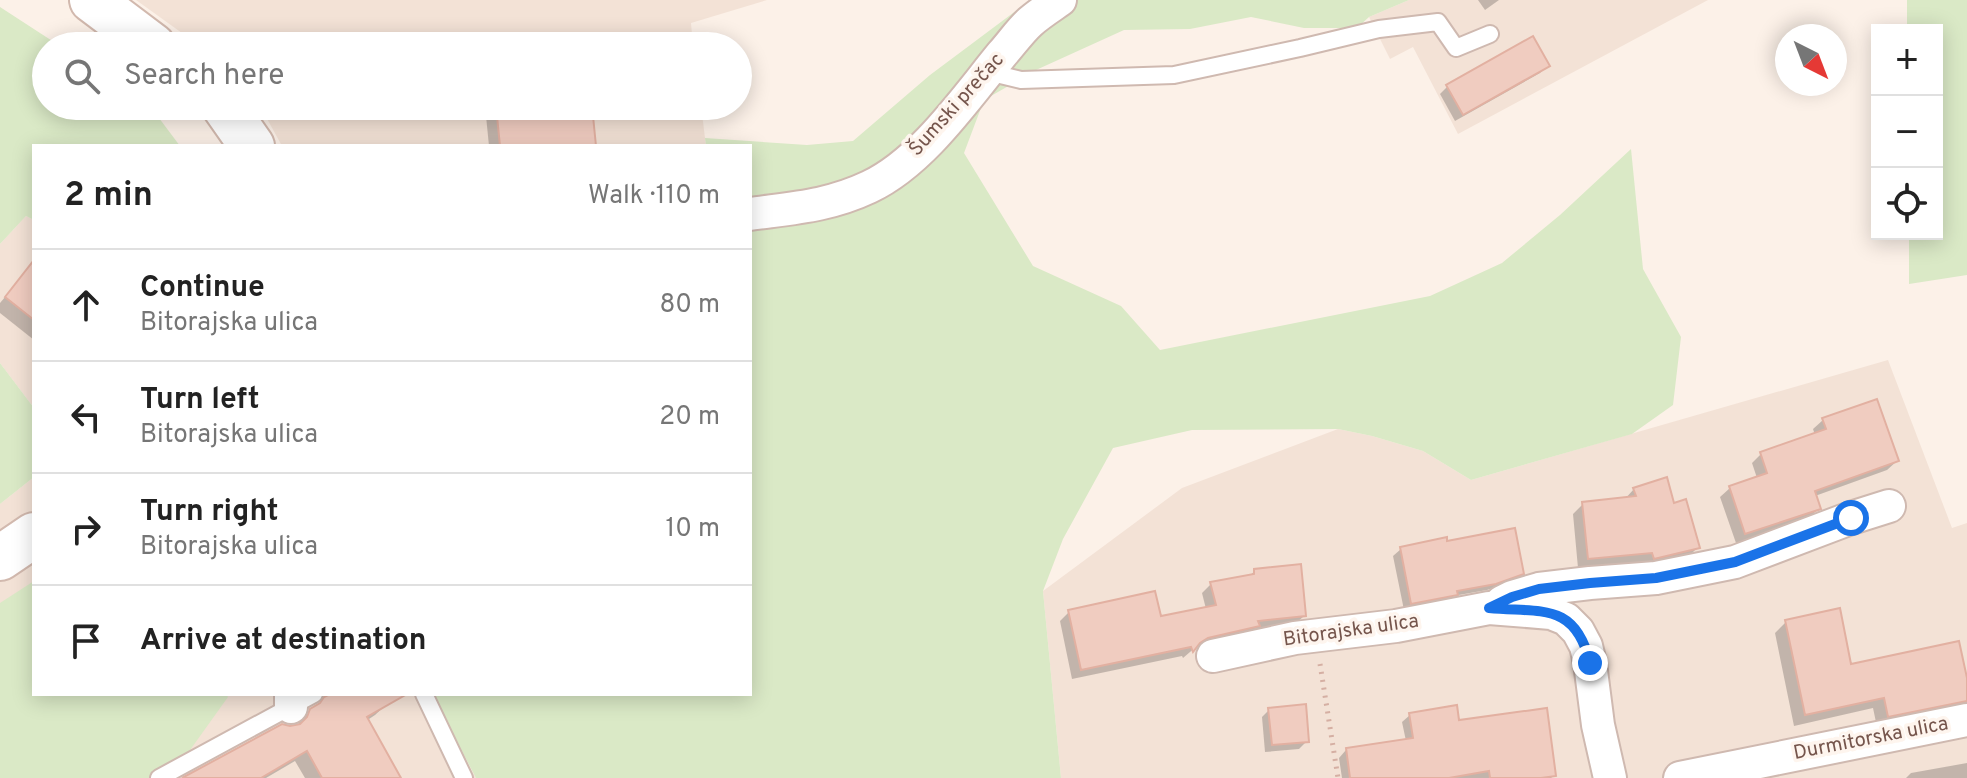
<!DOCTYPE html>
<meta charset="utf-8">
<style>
:root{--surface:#fff;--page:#f6f6f6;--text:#222;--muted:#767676;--line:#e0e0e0}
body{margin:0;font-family:Overpass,sans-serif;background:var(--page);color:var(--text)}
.controls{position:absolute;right:24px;top:24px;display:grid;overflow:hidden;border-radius:0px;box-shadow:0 4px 20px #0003}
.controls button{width:72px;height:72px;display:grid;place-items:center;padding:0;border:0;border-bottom:2px solid var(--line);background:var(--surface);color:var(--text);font:40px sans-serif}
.compass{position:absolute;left:1775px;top:24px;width:72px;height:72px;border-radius:50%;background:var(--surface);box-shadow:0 4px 20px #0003;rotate:138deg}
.stop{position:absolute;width:24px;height:24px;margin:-18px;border:6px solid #1a73e8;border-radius:50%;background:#fff}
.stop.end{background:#1a73e8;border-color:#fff;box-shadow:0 2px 8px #0008}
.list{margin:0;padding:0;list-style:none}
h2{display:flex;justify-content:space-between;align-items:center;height:104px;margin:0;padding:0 32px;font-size:34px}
h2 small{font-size:26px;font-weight:400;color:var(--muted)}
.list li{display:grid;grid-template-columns:52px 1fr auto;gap:24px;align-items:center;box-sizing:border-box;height:112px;padding:0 32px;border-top:2px solid var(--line)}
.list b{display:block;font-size:30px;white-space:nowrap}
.list p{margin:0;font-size:26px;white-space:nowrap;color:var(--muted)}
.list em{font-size:26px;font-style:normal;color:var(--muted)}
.icon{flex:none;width:44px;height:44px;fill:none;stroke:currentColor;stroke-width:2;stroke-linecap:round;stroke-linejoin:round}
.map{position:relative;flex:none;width:1967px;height:778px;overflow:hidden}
.search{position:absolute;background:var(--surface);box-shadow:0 4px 20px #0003;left:32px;top:32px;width:720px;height:88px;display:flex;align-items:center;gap:20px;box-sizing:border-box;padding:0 28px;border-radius:44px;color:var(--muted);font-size:30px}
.panel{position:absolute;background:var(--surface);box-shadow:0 4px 20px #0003;left:32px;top:144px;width:720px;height:552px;border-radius:0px}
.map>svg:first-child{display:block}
</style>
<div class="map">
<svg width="1967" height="778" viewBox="0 0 1967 778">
<rect width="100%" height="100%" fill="#fcf1e8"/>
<g fill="#f3e2d6">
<polygon points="136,0 767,0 691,23 693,46 200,46"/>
<polygon points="1409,0 1708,0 1458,134 1413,47 1390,59 1369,17"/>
<polygon points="260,106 701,106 706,146 282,146"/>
<polygon points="26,216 34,220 34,408 0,363 0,244"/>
<polygon points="1888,360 1952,528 1967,523 1967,778 1061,778 1043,591 1182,488 1338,429 1372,436 1423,451 1471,480"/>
<polygon points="34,477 34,694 432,694 476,778 0,778 0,504"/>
</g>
<g fill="#dae9c6">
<polygon points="1045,0 1409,0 1369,17 1357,28 1304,28 1251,17 1190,29 1124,30 1036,70 984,100 964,153 1033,266 1121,306 1160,350 1430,296 1502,263 1560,215 1631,149 1643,269 1681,337 1673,405 1632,434 1471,480 1423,451 1372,436 1338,429 1192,430 1113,448 1063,539 1043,591 1061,778 476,778 432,694 750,694 750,146 706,146 705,138 807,145 853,141 930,75 1025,4"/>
<polygon points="1907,0 1967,0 1967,275 1909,284 1909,234 1937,234 1937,30 1907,30"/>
<polygon points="0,7 60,46 46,46 46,106 150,106 180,146 34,146 34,220 26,216 0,244"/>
<polygon points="0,363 34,408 34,477 0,504"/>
<polygon points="34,581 34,694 226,694 228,697 170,778 0,778 0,603"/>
</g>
<g fill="#0003">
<polygon points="1478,0 1499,0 1485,10"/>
<polygon points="1548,65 1540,73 1455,121 1440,94 1447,87"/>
<polygon points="485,106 590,106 593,146 489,146"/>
<polygon points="34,263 34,340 0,313 0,303"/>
<polygon points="1823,420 1897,461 1887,470 1815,496 1819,508 1809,518 1736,543 1720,497 1730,488 1757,478 1752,463 1761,454 1815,435 1813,429"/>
<polygon points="1634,489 1673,505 1698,547 1688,557 1644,568 1642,562 1578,568 1573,514 1583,504 1624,500"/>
<polygon points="1446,543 1521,573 1514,581 1487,590 1453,596 1448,602 1404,610 1393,556 1401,549"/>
<polygon points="1255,571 1304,616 1294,625 1254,629 1248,635 1197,646 1183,658 1182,656 1072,679 1060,621 1069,612 1159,618 1206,609 1202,593 1211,584 1248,577"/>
<polygon points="1786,622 1850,667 1967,687 1967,701 1958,710 1877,727 1873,708 1794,726 1775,633"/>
<polygon points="334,694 381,694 387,704 375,715 366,721 399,778 305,778 295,761 266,778 188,778 298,726 299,722 311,711"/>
<polygon points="1269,710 1307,741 1299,749 1265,752 1262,717"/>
<polygon points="1410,715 1458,722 1554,775 1551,778 1342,778 1339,758 1346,750 1406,741 1402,722"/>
<polygon points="1967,763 1967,778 1906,778 1911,773"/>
</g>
<g fill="#f0ccc0" stroke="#e2b0a1" stroke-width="2">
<polygon points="1533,36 1550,66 1463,115 1446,85"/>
<polygon points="496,106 592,106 596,146 500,146"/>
<polygon points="34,260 34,320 5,297"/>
<polygon points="1877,399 1899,461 1815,491 1821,509 1745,534 1729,486 1767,473 1760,452 1826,429 1822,418"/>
<polygon points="1667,477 1674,503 1686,499 1700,548 1654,559 1652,553 1588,559 1582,502 1636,496 1633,488"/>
<polygon points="1515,528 1524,574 1496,584 1457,591 1458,595 1411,604 1400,547 1447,537 1447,541"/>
<polygon points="1301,564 1306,616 1258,621 1260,626 1208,638 1200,643 1193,652 1191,647 1081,670 1068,610 1155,591 1161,616 1216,605 1210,582 1254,574 1254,569"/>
<polygon points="1840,608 1851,664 1959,641 1967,678 1967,701 1888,717 1884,698 1805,715 1785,620"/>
<polygon points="330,694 407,694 367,717 401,778 322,778 307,751 261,778 182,778 282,724 290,726 300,724 307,717 310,709 320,703 324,697"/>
<polygon points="1306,704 1309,742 1272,745 1268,708"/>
<polygon points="1457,705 1459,720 1547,708 1556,776 1541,778 1490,778 1489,771 1449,778 1350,778 1346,748 1413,738 1409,713"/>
</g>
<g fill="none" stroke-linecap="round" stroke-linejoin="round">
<defs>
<g id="lane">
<polyline points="988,72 1021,80 1174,75 1300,48 1379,29 1438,22 1456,48 1490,34"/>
<polyline points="424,694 464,778"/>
<polyline points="159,778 314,694"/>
</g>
<g id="street">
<path d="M750,214C793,208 829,206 869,187C922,162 965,99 1002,54C1011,44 1020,31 1030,22C1039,14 1050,7 1060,0"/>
<polyline points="1502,602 1512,597 1539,589 1590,583 1656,578 1735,562 1851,518 1889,506"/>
<polyline points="1213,656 1295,638 1396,626 1489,608 1551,613 1566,619 1578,631 1586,646 1590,663 1598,725 1610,778"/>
<polyline points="291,707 291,694"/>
<polyline points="1680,778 1967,720"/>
</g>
<g id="secondary">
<polyline points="92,0 153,46"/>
<polyline points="224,106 252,146"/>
<polyline points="0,558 34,535"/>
</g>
</defs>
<use href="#lane" stroke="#cfb9b0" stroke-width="20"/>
<use href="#street" stroke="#cfb9b0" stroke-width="36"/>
<use href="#secondary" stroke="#d2b9ae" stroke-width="48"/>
<polyline stroke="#d5afa3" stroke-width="5" stroke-dasharray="2 6" stroke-linecap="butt" points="1320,664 1338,778"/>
<use href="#lane" stroke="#fff" stroke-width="16"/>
<use href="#street" stroke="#fff" stroke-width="32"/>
<use href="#secondary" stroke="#fff" stroke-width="44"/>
</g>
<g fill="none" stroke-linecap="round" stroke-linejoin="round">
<path stroke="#1a73e8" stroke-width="10" d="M1590,663C1575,601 1540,613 1489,608L1512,597L1539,589L1590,583L1656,578L1735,562L1851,518"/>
</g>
<g text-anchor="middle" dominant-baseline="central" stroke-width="7" stroke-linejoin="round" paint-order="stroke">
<g font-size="20" fill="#75554c" stroke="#fef5ee">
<text transform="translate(957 105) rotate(-48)">Šumski prečac</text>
<text transform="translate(1351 631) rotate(-8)">Bitorajska ulica</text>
<text transform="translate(1871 739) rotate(-11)">Durmitorska ulica</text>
</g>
</g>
</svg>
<div class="controls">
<button>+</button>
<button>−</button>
<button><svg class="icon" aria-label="locate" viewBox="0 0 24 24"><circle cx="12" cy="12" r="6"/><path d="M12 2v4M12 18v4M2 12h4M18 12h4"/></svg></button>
</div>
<svg class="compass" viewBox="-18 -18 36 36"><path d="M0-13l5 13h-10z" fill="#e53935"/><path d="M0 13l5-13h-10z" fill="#767676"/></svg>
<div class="stop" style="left:1851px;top:518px"></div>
<div class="stop end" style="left:1590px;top:663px"></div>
<div class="search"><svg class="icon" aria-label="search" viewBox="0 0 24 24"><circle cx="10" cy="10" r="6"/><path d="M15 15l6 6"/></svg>Search here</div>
<section class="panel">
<h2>2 min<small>Walk · 110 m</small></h2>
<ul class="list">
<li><svg class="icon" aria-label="ahead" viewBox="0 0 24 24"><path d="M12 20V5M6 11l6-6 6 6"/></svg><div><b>Continue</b><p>Bitorajska ulica</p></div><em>80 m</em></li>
<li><svg class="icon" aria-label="left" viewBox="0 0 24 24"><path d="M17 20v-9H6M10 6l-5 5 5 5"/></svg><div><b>Turn left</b><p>Bitorajska ulica</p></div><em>20 m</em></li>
<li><svg class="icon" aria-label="right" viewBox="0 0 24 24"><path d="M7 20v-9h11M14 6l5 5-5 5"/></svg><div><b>Turn right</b><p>Bitorajska ulica</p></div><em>10 m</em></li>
<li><svg class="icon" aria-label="arrive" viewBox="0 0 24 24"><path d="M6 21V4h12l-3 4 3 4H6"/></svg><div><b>Arrive at destination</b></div></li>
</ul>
</section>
</div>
